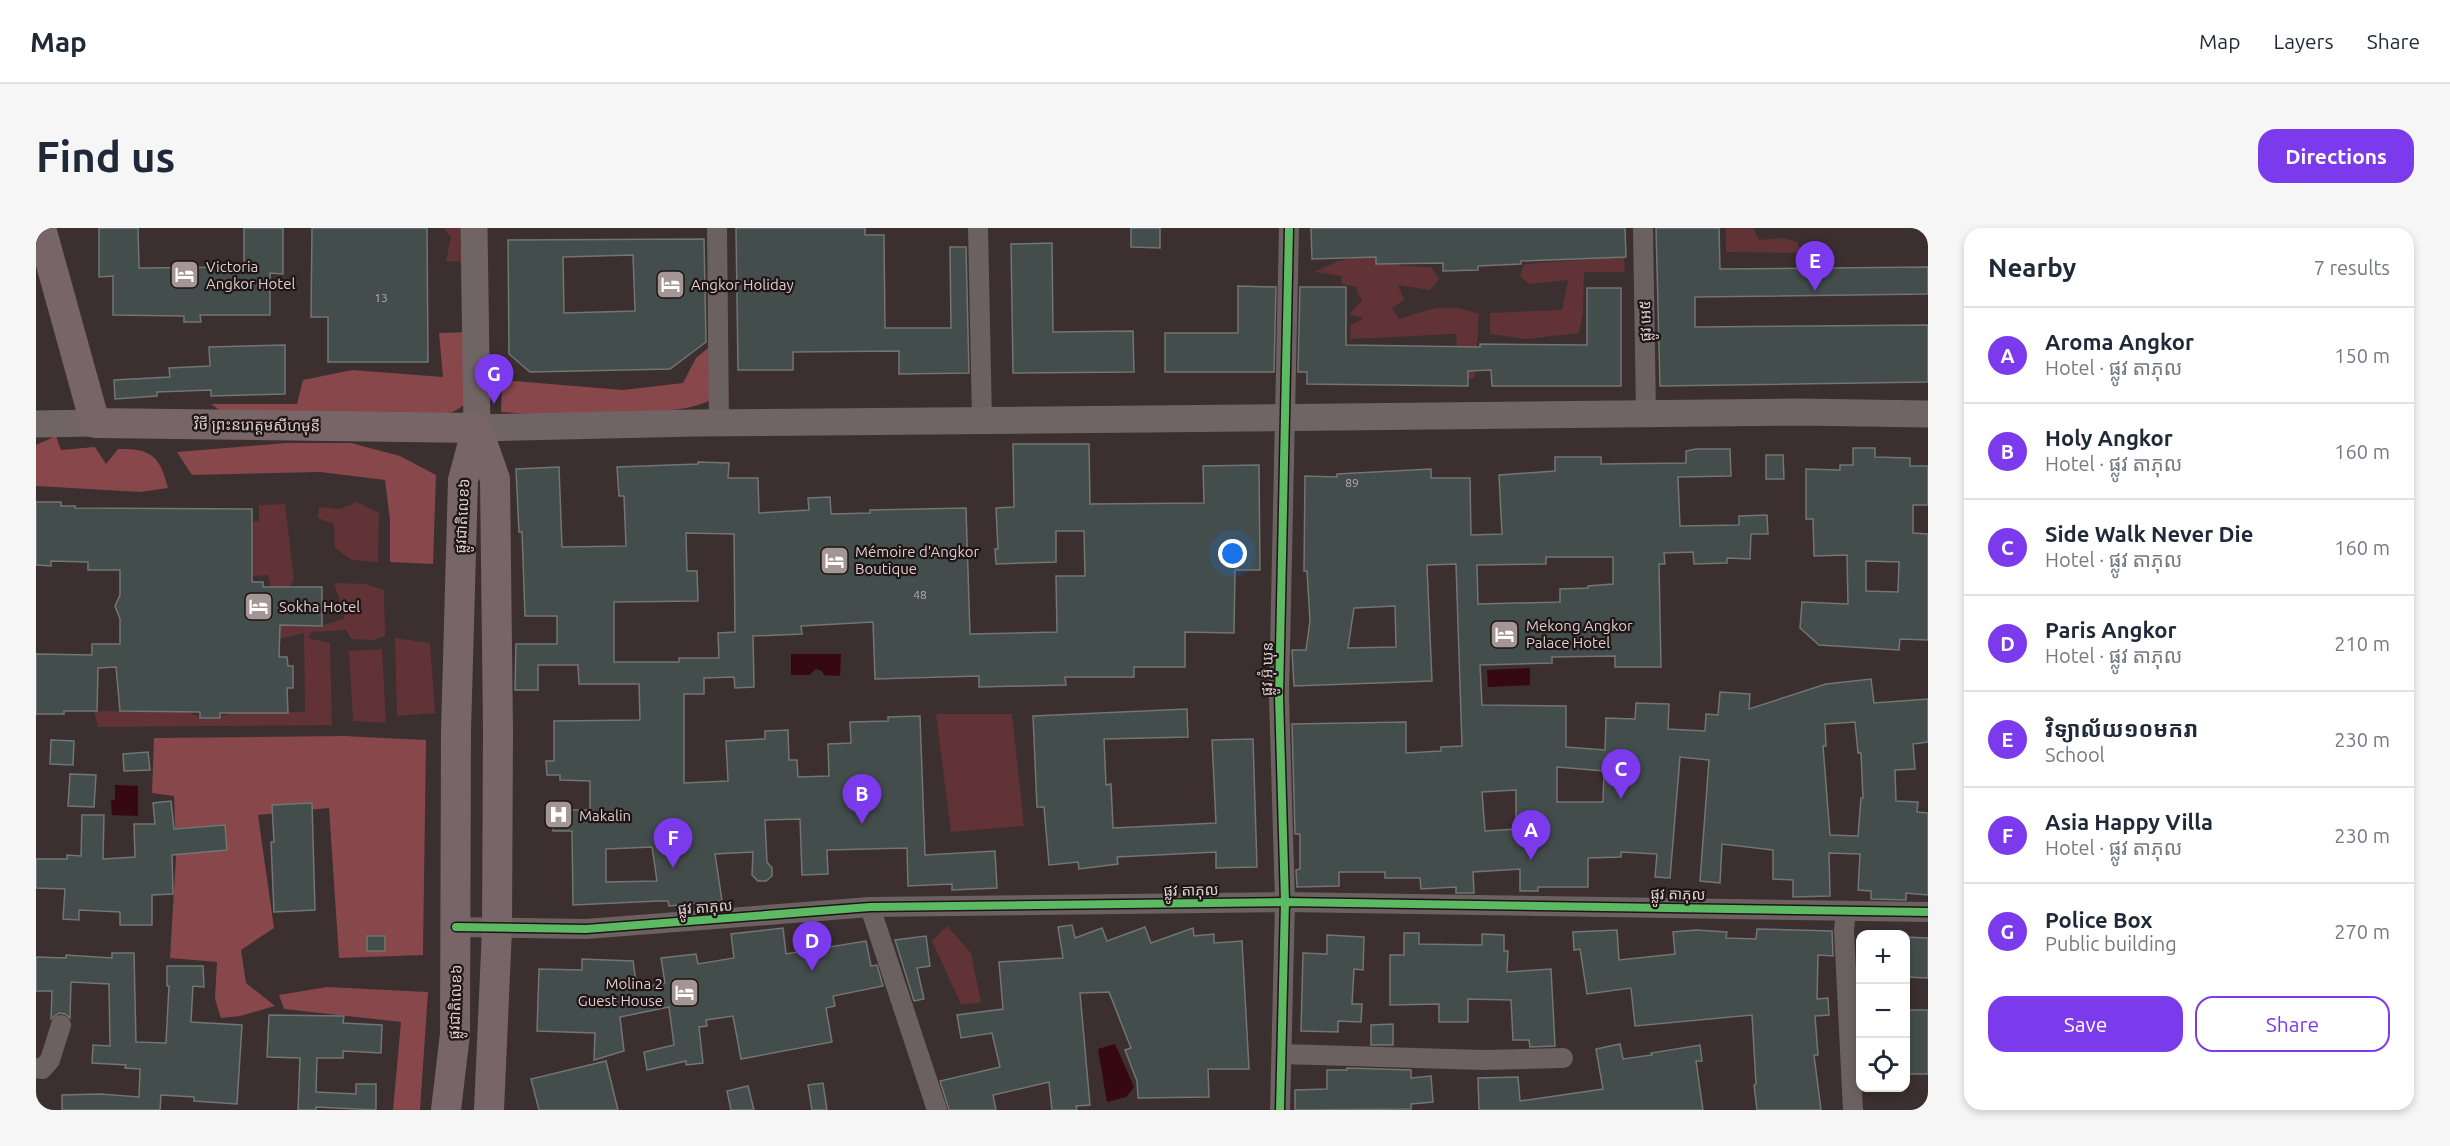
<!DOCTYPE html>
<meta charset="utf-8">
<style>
:root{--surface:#fff;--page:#f6f6f7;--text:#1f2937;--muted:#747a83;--line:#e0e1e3;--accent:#7c3aed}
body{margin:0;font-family:Ubuntu,"Noto Sans Khmer",sans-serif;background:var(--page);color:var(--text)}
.controls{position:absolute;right:18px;bottom:18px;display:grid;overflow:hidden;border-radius:12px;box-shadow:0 3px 9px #0003}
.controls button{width:54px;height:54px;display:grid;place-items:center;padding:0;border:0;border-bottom:2px solid var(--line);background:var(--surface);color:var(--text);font:30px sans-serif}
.you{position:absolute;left:1197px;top:326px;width:21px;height:21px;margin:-15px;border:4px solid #fff;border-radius:50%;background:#1a73e8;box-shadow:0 0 0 9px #1a73e833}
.badge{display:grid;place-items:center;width:39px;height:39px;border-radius:50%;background:var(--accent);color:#fff;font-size:20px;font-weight:700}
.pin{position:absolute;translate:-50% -50px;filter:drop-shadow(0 2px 3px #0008)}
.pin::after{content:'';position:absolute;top:32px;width:21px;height:18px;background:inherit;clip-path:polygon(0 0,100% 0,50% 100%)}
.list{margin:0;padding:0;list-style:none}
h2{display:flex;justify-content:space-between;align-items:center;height:78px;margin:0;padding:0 24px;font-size:26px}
h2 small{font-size:20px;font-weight:400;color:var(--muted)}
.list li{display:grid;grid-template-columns:39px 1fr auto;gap:18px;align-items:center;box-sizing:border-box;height:96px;padding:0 24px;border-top:2px solid var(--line)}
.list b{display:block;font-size:22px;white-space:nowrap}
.list p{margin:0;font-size:20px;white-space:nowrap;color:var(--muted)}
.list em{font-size:20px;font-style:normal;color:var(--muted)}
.actions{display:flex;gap:12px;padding:18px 24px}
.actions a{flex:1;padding:14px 0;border:2px solid var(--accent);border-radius:18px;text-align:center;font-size:21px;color:var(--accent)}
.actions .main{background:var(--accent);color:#fff}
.icon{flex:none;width:33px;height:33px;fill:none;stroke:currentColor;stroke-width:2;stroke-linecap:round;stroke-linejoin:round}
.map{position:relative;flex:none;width:1892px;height:882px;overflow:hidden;border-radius:18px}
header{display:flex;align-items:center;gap:36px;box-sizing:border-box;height:84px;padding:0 30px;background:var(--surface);border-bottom:2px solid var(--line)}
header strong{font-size:28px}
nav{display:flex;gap:33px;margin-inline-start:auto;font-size:21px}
.intro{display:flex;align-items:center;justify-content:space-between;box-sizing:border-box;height:144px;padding:0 36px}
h1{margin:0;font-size:42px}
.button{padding:15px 27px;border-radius:18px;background:var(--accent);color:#fff;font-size:21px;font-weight:700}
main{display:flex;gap:36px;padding:0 36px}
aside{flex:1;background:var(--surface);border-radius:18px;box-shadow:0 3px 9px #0003}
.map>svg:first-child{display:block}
</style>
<header>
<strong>Map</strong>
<nav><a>Map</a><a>Layers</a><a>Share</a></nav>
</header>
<div class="intro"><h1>Find us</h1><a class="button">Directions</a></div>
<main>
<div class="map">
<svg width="1892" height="882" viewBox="0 0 1892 882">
<rect width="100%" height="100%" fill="#3b2f2f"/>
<g fill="#613336">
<polygon points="407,0 424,0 425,34 410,33 415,9"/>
<polygon points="1690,0 1717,0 1723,12 1748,10 1761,14 1766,25 1690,24"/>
<path d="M1336,26L1366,38L1395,39L1403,51L1394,62L1362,57L1368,72L1356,80L1363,91C1395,80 1410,74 1443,86L1439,149L1435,151H1424L1420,106L1314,111L1315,97L1328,90L1313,86L1326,73L1320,59L1306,56V48L1278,44L1302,33Z"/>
<polygon points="1588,29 1589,44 1548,44 1547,85 1543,105 1490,111 1454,106 1454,85 1526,82 1532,52 1493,56 1484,48 1488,36"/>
<polygon points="321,274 343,285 342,334 316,332 299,320 298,296 282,290 283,279 304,281"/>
<polygon points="249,276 258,352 252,362 235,359 232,347 216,348 216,294 223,293 223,277"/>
<path d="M298,355L329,356L348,362L349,408L338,412L315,411L310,402L276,404L272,410L294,415L296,497L62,499L58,483L151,484C166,491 179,492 195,485L269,484L268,405L221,416L233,390C265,398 277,403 309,390Z"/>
<polygon points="359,410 394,415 399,485 361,488"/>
<polygon points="346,421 350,495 317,493 313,423"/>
<polygon points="900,486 976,486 988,598 915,604"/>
<polygon points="911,698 935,725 945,775 925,776 896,713"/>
</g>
<g fill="#87474b">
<path d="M674,18L675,172C654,182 635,182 613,184C564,188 514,187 465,184L466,152L587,162L647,155L660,130L672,120Z"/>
<polygon points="432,104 428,177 417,184 385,189 193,189 175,176 261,176 267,152 316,142 407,149 403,105"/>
<path d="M20,208L25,222L59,219L70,236L82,221C115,220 124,228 132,260L104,264L0,258V217Z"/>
<polygon points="250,215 315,215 364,228 400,247 397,336 354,334 354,292 349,252 284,244 156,247 141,224"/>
<polygon points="308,508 390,512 387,727 303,730 293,580 222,587 238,700 205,722 210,755 239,778 204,788 185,790 179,771 181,734 134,730 140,629 138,568 116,565 118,510"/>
<polygon points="291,759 392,764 384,882 357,882 365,794 248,781 243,767"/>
</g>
<g fill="#36080f">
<polygon points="755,426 805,426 804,448 788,447 786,443 780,441 773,447 755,447"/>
<polygon points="1494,440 1494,457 1452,459 1451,442"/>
<polygon points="79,557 102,558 102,588 76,587 75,572 79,572"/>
<polygon points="1079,816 1098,859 1090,869 1071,874 1062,821"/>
</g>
<g fill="#434d4c" stroke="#737474" stroke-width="1.5" fill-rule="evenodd">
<polygon points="63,0 102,0 103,40 208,39 208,0 247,0 247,46 234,45 234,87 164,87 165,94 148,94 148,88 77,87 77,48 63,49"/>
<polygon points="276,0 391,0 392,134 292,134 292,89 275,89"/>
<polygon points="700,0 829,0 829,7 848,7 849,100 915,100 914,19 930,19 933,145 863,146 863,123 757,124 757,142 702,142"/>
<polygon points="1095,0 1124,0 1124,20 1095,19"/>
<polygon points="1275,0 1589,0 1590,29 1485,33 1485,36 1442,38 1442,42 1407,43 1407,35 1340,36 1340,29 1276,31"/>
<polygon points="1620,0 1683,0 1684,41 1892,39 1892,66 1659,69 1659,99 1892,97 1892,154 1624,158"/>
<path d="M668,11L670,114L634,141L494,144L473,126L472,12ZM597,27L599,83L528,85L527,29Z"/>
<polygon points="1016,15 1017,104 1097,103 1098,144 977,145 975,16"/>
<polygon points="1202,58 1240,59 1238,144 1129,144 1129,105 1202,105"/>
<polygon points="1264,59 1310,59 1310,117 1444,119 1444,116 1551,117 1551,60 1585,60 1585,158 1456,158 1455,142 1432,143 1432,158 1271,156 1271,144 1262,144"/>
<polygon points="249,117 249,166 175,168 175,162 121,164 121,168 79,171 78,152 134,149 133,140 174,138 173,119"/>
<path d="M977,216H1053L1054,276L1168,275L1167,238L1223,237L1224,342H1199L1198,405L1149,404V439H1098V449H1029L1030,457L943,459V448L839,451L837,394L765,398L766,406L717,408L718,459L699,460L698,449L668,450V466H648V555L692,553L690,513L729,511V503L752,502L753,532H761L762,549L793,548L792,516L815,515L814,494L852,493V489L884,488L889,627L959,623L961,660L916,662V656L872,658L871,620L791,622L792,646L766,647L764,591L729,592L731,634L736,640V648L730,653H722L716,647L717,624L679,626L686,673L633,678L632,673H623L537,677L536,603H517L516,582H554V553L524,552V547H511L510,533H518V493L604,492L603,456H543L542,437H502V462H479L480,416H521V388H489L486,304H483L480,241L523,239L526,319L590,318L588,268H583L581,239L662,236V234L693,235L692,250H722L723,285L773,282L772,270L794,269L795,286L834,285V282L930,280L934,406L1021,404L1020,348H1049L1048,303H1020V334L960,336L959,321H962L960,280L978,279ZM650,305L698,306L699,404L682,405L683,430H643V434H578V374L662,373L661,343H651ZM616,619L621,653L570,654V621Z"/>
<path d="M1817,220H1839V229L1874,230V238H1892V277H1877V305L1892,306V412L1864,411L1863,422L1783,417L1764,400L1766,374L1812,376L1811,327L1778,328L1777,291H1770V241L1804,242V237H1817ZM1830,333L1863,334L1862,364L1830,363Z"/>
<path d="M1660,221H1694L1695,248L1642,249L1644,298L1703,297V288L1731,287L1732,306H1715L1714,331L1691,330V335L1658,336L1657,324L1628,325L1629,336H1623L1625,439H1579V428L1516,429V435L1444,437L1446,477L1530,478V519L1569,522L1570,490L1599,491L1600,475L1633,476L1632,501L1669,503L1670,486L1682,487L1684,464L1714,466L1713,481L1790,456L1835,451L1838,475L1892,471V514L1877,516L1879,541L1859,542L1860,573L1882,574L1881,584L1892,585V667L1870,665V672L1835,671V663L1822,662L1824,626L1793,625L1794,668L1757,669V652L1737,651V622L1686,616L1684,655L1664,653L1673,532L1644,529L1634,650L1619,649L1621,626L1585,624V629L1552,630V659H1502V663H1484V641L1437,644L1438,665H1420V659L1385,661L1384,650H1349V644H1303V658L1261,659L1260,642L1264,641V606H1259L1256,496L1370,494V525L1405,523V519L1426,518L1420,336L1391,337L1396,453L1258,458L1256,422H1270L1274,393L1271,343H1268L1269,248L1301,249V246L1395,241V250H1434L1435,307L1466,306L1463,247L1519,243V229H1565V236L1650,235V223ZM1510,329H1577V356L1552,358V360L1524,361V374L1442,376L1441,337L1510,336ZM1359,378L1360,419L1312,420L1318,380ZM1819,494L1822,525H1825L1827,570H1825L1822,608L1794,607L1787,518H1790L1789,496ZM1521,539L1568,543L1567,574H1521ZM1480,562V601L1449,603L1446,564Z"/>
<polygon points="1730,227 1747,227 1748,251 1730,251"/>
<polygon points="0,274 25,274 25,278 39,278 39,280 216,281 216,354 227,354 227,359 286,359 286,398 244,397 243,429 251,429 252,438 257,438 257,460 251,460 252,485 184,485 184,490 164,490 164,484 84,483 80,439 62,440 61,483 28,483 28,486 0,486 0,426 56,427 56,416 84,416 84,391 79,378 84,367 84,342 52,342 52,334 15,333 15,338 0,337"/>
<polygon points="1151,481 1152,509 1068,511 1070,557 1075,556 1077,600 1180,595 1176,512 1217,511 1221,639 1180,640 1180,624 1081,629 1082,636 1043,641 1042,634 1013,637 1008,579 1001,579 997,488"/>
<polygon points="15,512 38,513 37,537 14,536"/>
<polygon points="112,524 114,542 88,543 87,526"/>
<polygon points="34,546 60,547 58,579 32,578"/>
<polygon points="135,573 138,601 189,597 191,622 136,627 137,666 116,667 116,697 84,697 84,684 43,682 43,692 27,691 29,661 0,660 0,631 31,631 31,627 45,628 46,587 68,587 67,631 99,629 98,596 119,596 117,575"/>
<polygon points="276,575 279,682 238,684 235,614 238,614 236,577"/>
<polygon points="1036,697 1039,710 1066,700 1071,713 1109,699 1115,715 1157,700 1158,708 1178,706 1178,715 1206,713 1213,841 1172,841 1173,869 1102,870 1101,853 1089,822 1095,820 1073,764 1044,765 1054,877 1040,878 1041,882 1016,882 1013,854 957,867 960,882 913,882 904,853 964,839 956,805 925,810 921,787 967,781 963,734 1027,730 1022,699"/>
<polygon points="747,700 750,726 830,713 835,738 841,737 847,758 797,768 799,778 790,780 796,814 705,831 697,788 670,792 671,798 663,799 667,835 650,837 650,833 611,842 608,824 638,817 633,779 584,789 588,823 558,832 559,805 501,803 503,741 546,742 546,731 597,733 601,761 629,755 625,730 660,726 662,736 698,730 695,706"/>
<polygon points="1721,701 1796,703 1797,728 1782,727 1781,771 1792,770 1793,787 1779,788 1782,827 1778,827 1785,882 1721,882 1718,857 1720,856 1716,787 1599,798 1595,760 1551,766 1544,721 1538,722 1537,704 1581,702 1583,732 1639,726 1637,704 1660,702 1691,704 1690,710 1720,711"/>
<polygon points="1368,705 1383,705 1383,716 1446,717 1446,706 1468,707 1468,723 1472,723 1471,744 1515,741 1519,818 1494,819 1493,812 1477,812 1475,772 1432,771 1432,794 1403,794 1403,776 1354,777 1354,727 1368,727"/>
<polygon points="1291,707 1328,709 1327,742 1318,741 1316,776 1326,776 1325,794 1302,793 1302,804 1265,803 1267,725 1291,726"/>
<rect x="331" y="708" width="18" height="15"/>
<polygon points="890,708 894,738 881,740 888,771 878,773 859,712"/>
<polygon points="1869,709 1892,710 1892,750 1869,749"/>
<polygon points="76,725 98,725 100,814 130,815 133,758 131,758 131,738 167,738 168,759 157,758 155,794 206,797 201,876 158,873 158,869 125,867 124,882 26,882 26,867 64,866 103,869 104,841 89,840 90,837 56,835 57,817 74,818 73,756 35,754 34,790 29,786 23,785 15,791 16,763 0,763 0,729 30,730 30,727 76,730"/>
<rect x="1869" y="782" width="23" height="64"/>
<polygon points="233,787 308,788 307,795 346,797 345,825 307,823 307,830 281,830 280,864 320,866 320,856 340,856 340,882 280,879 280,882 262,882 264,830 231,829"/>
<polygon points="1357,796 1357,817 1335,817 1335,797"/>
<polygon points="1584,816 1587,831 1616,827 1615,825 1664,817 1666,833 1660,833 1667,882 1443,882 1442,850 1482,849 1484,873 1567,861 1560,821"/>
<polygon points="570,833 582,882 503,882 495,851"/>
<polygon points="1311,840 1375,842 1375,850 1395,848 1397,874 1375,876 1375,881 1259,882 1259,862 1291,861 1291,842 1311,842"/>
<polygon points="787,855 791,882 776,882 772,857"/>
<polygon points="712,858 718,882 695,882 691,863"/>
</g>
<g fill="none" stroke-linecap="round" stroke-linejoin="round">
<g stroke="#6b6161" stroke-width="20">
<polyline points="681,0 683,195"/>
<polyline points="942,0 946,192"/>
<polyline points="1607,0 1610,186"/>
<polyline points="834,679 901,882"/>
<polyline points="1810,683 1808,702 1817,882"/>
<polyline points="420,699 550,701 834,679 1249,674 1892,684"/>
<polyline points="1246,826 1447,832 1527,830"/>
<polyline points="0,840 6,841 14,832 25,797"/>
<polyline points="1244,882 1249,674 1243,468 1253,0"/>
</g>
<g stroke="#716465" stroke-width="27">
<polyline points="438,0 441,200 660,195 1111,191 1762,184 1892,186"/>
<polyline points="0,196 59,195"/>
</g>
<g stroke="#776567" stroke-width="30">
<polyline points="5,0 59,195 441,200"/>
<polyline points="441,200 459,251 462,503 461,701 453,882"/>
<polyline points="410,882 419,806 420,503 427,252 441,200"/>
</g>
<defs>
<g id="cycleway">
<polyline points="420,699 550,701 834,679 1249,674 1892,684"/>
<polyline points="1244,882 1249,674 1243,468 1253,0"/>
</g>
</defs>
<use href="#cycleway" stroke="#201516" stroke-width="11"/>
<use href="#cycleway" stroke="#5cba63" stroke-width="8"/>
</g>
<defs>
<symbol id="hotel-square" viewBox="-11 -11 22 22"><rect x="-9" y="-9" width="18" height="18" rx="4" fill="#a59696" stroke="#201516"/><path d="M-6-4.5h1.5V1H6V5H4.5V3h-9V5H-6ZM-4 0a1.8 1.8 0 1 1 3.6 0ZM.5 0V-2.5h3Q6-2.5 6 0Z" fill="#fff"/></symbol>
<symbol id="hospital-square" viewBox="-11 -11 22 22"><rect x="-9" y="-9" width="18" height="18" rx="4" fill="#a59696" stroke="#201516"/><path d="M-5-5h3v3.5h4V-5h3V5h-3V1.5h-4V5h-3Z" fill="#fff"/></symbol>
</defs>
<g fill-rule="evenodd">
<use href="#hotel-square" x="132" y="30" width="33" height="33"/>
<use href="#hotel-square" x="618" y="40" width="33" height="33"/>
<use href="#hotel-square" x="782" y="316" width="33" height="33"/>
<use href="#hotel-square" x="206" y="362" width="33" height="33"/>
<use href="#hotel-square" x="1452" y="390" width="33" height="33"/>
<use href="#hospital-square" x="506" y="570" width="33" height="33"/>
<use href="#hotel-square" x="632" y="748" width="33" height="33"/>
</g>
<g text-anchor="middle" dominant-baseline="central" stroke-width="4.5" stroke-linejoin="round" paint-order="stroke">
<g font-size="12" fill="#b7aeae">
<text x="345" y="69">13</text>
<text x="1316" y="254">89</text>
<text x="884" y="366">48</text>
</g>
<g font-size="15" fill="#decece" stroke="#201516" text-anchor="start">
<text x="170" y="38">Victoria<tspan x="170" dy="17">Angkor Hotel</tspan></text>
<text x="655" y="56">Angkor Holiday</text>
<text x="819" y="323">Mémoire d'Angkor<tspan x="819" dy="17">Boutique</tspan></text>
<text x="243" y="378">Sokha Hotel</text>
<text x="1490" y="397">Mekong Angkor<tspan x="1490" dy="17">Palace Hotel</tspan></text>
<text x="543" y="587">Makalin</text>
<text x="627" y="755" text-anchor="end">Molina 2<tspan x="627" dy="17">Guest House</tspan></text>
</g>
<g font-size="15" fill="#decece" stroke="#201516">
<text transform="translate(1609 93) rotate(-91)">ផ្លូវ អេ៥</text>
<text transform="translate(221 197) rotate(1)">វិថី ព្រះនរោត្ដមសីហមុនី</text>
<text transform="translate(426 288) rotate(-87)">ផ្លូវជាតិលេខ៦</text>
<text transform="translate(1231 441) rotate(-89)">ផ្លូវ អ៊ុំ ឃុន</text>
<text transform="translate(1155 662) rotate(-1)">ផ្លូវ តាភុល</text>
<text transform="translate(1642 666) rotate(1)">ផ្លូវ តាភុល</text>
<text transform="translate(669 679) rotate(-4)">ផ្លូវ តាភុល</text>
<text transform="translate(419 774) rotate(-88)">ផ្លូវជាតិលេខ៦</text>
</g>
</g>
</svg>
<div class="controls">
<button>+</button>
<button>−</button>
<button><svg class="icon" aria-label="locate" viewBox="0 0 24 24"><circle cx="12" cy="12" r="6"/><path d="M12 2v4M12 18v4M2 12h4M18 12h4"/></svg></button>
</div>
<div class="you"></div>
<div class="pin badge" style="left:1495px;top:632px">A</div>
<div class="pin badge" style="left:826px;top:596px">B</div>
<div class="pin badge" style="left:1585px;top:571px">C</div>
<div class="pin badge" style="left:776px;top:743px">D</div>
<div class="pin badge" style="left:1779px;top:63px">E</div>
<div class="pin badge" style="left:637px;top:640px">F</div>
<div class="pin badge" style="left:458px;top:176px">G</div>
</div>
<aside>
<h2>Nearby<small>7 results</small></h2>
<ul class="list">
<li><span class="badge">A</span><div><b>Aroma Angkor</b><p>Hotel · ផ្លូវ តាភុល</p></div><em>150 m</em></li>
<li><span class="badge">B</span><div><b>Holy Angkor</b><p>Hotel · ផ្លូវ តាភុល</p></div><em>160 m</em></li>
<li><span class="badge">C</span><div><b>Side Walk Never Die</b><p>Hotel · ផ្លូវ តាភុល</p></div><em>160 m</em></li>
<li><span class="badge">D</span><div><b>Paris Angkor</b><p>Hotel · ផ្លូវ តាភុល</p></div><em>210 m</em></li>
<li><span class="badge">E</span><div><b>វិទ្យាល័យ១០មករា</b><p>School</p></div><em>230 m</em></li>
<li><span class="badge">F</span><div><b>Asia Happy Villa</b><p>Hotel · ផ្លូវ តាភុល</p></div><em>230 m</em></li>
<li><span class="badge">G</span><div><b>Police Box</b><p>Public building</p></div><em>270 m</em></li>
</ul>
<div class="actions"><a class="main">Save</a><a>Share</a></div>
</aside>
</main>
